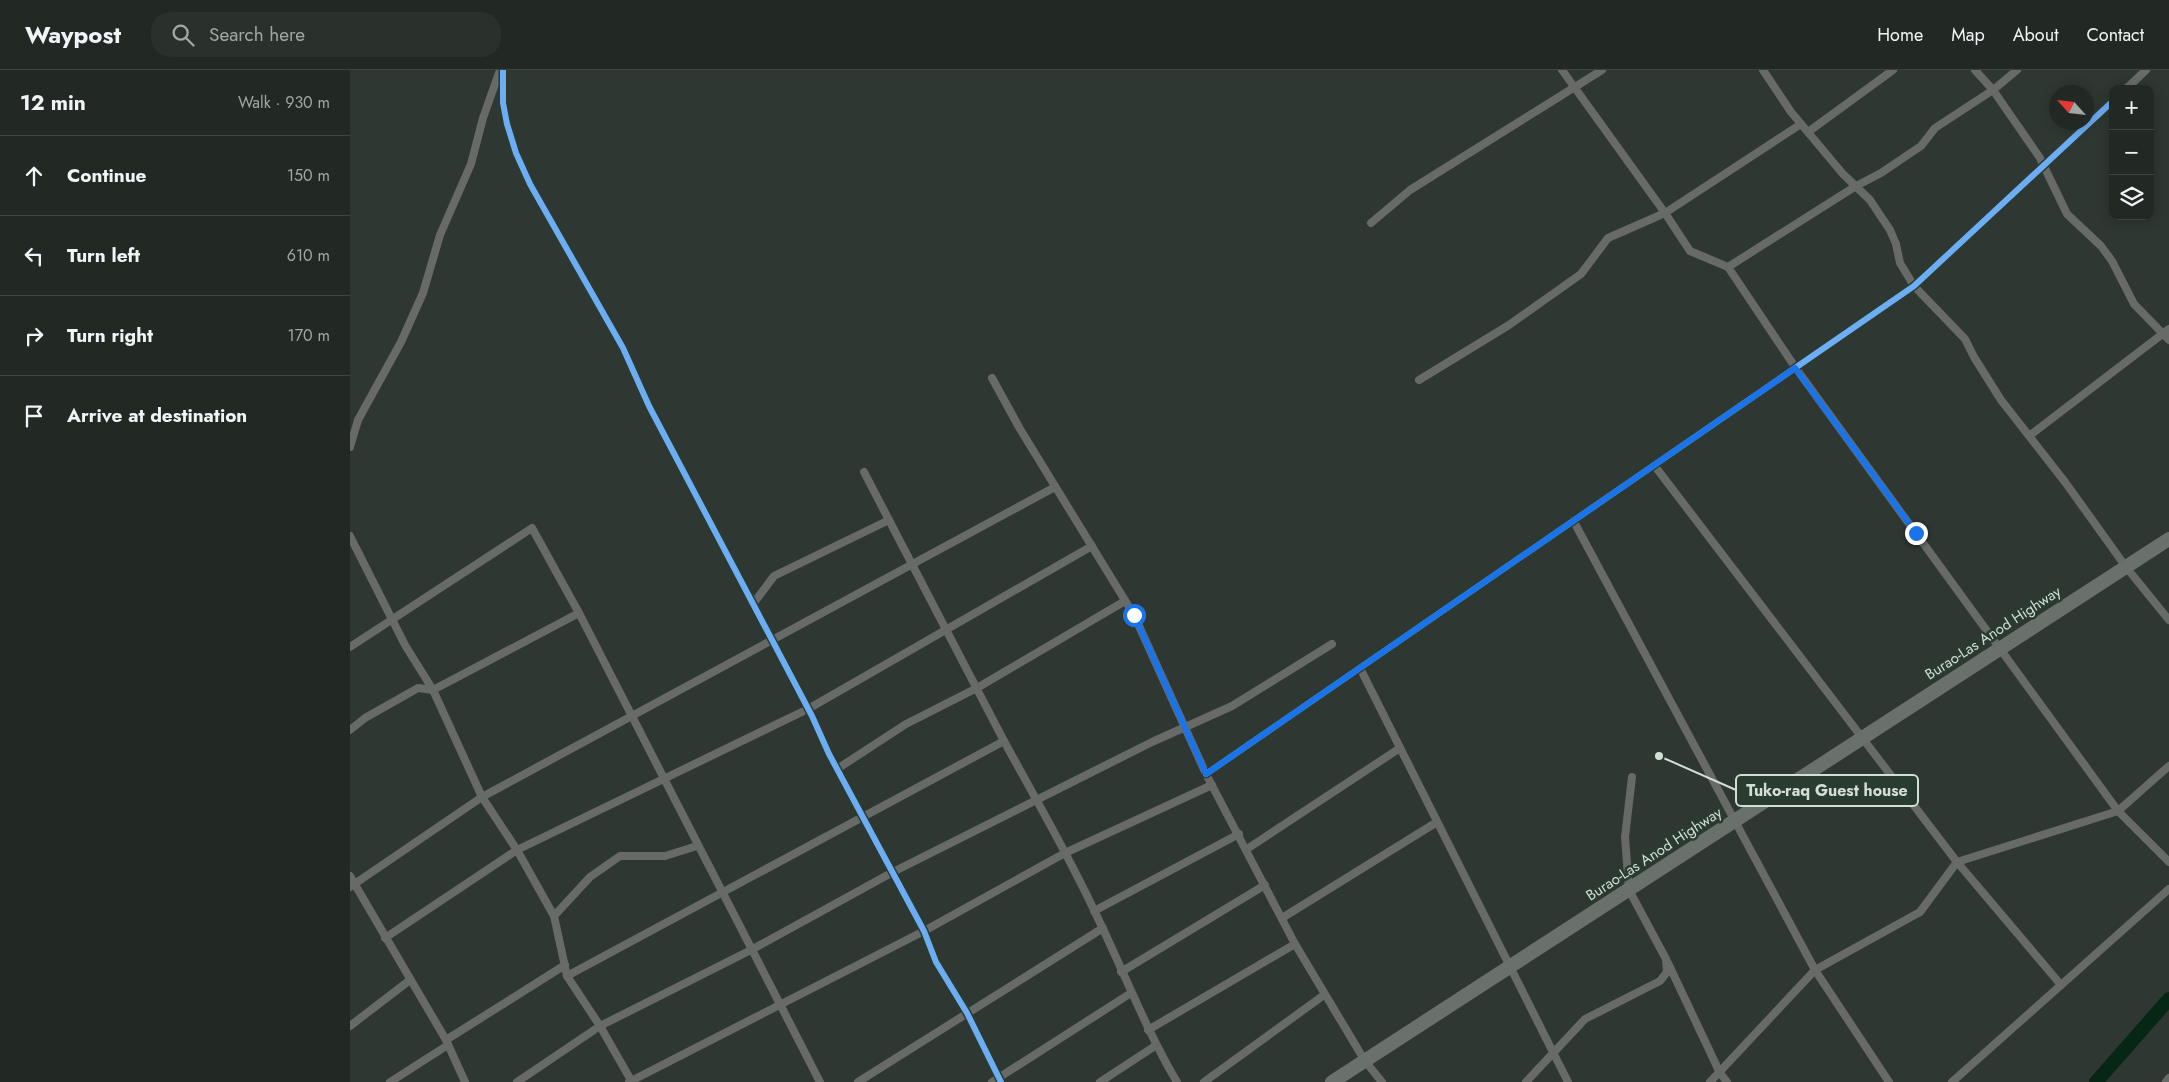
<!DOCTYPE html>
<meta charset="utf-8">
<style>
:root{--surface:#222925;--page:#2a312d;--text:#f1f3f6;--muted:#a2a6a7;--line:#3f4542}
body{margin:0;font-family:Jost,sans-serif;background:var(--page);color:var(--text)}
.controls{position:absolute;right:15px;top:15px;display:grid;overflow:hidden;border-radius:10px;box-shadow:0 2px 12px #0003}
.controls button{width:45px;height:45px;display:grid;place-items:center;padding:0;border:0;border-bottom:1px solid var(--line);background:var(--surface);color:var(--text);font:25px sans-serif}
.compass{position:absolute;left:1699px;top:15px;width:45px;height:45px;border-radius:50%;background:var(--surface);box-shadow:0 2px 12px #0003;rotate:297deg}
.stop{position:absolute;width:15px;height:15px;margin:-11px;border:4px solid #1a73e8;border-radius:50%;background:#fff}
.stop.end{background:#1a73e8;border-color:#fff;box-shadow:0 1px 5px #0008}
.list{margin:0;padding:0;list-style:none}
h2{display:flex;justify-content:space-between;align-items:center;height:65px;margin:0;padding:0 20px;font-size:21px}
h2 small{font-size:16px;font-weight:400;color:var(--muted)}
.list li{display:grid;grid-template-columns:32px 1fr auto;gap:15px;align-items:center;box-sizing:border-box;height:80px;padding:0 20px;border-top:1px solid var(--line)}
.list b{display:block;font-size:19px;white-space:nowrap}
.list em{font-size:16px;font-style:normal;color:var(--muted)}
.icon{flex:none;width:28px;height:28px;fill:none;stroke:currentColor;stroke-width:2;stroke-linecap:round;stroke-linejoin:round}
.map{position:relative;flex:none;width:1819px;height:1012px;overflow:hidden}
header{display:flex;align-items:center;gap:30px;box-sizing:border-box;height:70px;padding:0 25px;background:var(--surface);border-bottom:1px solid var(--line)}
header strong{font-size:24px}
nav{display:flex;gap:28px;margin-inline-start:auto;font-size:18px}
.search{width:350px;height:45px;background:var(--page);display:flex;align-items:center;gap:12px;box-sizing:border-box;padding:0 18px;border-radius:20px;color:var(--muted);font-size:19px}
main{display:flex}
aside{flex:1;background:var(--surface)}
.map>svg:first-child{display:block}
</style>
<header>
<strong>Waypost</strong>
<div class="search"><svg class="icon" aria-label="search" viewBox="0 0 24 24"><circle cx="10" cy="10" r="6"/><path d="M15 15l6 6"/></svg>Search here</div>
<nav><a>Home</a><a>Map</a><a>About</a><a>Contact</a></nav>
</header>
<main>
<aside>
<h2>12 min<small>Walk · 930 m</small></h2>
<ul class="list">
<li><svg class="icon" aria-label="ahead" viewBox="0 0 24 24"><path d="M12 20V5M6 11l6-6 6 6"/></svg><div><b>Continue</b></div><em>150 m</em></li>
<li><svg class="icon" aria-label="left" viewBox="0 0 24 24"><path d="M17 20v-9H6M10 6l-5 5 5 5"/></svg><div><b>Turn left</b></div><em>610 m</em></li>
<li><svg class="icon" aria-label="right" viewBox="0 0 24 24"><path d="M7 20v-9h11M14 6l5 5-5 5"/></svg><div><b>Turn right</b></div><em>170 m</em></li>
<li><svg class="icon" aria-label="arrive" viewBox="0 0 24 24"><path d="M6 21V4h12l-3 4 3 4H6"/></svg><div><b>Arrive at destination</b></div></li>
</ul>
</aside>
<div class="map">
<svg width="1819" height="1012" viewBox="0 0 1819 1012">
<rect width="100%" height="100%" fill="#2e3731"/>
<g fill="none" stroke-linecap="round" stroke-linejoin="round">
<polyline stroke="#062716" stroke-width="14" points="1746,1012 1819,929"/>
<g stroke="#676a67" stroke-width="8">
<polyline points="153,0 153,33 157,54 166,83 180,114 273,278 299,336 462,646 479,684 574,861 586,892 617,943 651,1012"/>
<polyline points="1413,0 1441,42 1493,104 1520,130 1540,160 1546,174 1550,193 1564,216 1615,269 1624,287 1651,330 1715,412 1776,497 1819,550"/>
<polyline points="1625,0 1643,20 1690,88 1717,144 1751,176 1762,191 1784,234 1819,270"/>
<polyline points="1776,19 1796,0"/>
<polyline points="1451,54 1315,143 1340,181 1378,197 1445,297 1768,741 1819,792"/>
<polyline points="1458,62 1543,0"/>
<polyline points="1021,153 1060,120 1252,0"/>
<polyline points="1378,197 1506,116 1531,103 1571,76 1585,58 1643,20 1667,0"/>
<polyline points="642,308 670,359 784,545 856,704 945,874 1015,991 1032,1012"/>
<polyline points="1069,310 1159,255 1231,204 1258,168 1315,143 1212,0"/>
<polyline points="1679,366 1819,259"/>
<polyline points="0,377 8,350 51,272 73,223 90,165 121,94 133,48 150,0"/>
<polyline points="1304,395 1607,792 1711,915"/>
<polyline points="1223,450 1465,900 1539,1012"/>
<polyline points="0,466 55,575 83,620 132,727 167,780 204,846 217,906 250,956 282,1012"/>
<polyline points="403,534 424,506 539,450"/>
<polyline points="0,577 182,458 229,543 470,1012"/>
<polyline points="1010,598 1218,1012"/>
<polyline points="0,660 15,648 68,618 83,620 229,543"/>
<path d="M654,671C688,733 723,794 753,859C777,910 798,963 827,1012"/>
<polyline points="487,699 556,654 627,618 775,531"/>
<polyline points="856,704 1564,216 1763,31"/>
<polyline points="897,779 1050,678"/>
<polyline points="0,806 96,970 115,1012"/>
<polyline points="0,817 132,727 705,417"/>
<polyline points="744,841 889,764"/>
<polyline points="204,846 240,807 270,786 315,786 347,776"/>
<polyline points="932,848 1087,752"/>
<polyline points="35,868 167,780 458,639 742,476"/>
<polyline points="1318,893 1370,1003 1377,1012"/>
<polyline points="771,902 915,815"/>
<polyline points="217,906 654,671 514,402"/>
<polyline points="0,956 60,910"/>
<polyline points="798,960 945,874"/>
<polyline points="96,970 215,895"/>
<polyline points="40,1012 98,975"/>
<polyline points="167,1012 250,956 401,880 543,802 802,672 882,636 982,574"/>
<polyline points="279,1012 574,861 715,783 862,715"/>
<polyline points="508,1012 753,858"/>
<polyline points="642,1012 781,923"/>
<polyline points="750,1012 805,976"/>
<polyline points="854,1012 974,925"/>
<polyline points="1176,1012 1235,949 1310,911 1317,902 1316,889 1279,820 1275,767 1282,707"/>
<polyline points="1360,1012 1465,900 1570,842 1607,792 1768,741 1819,696"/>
<polyline points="1602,1012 1819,819"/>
<polyline points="1816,1012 1819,1008"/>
</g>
<polyline stroke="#6a716c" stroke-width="14" points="982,1012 1819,469"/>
<defs>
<g id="cycleway">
<polyline points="153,0 153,33 157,54 166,83 180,114 273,278 299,336 462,646 479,684 574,861 586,892 617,943 651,1012"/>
<polyline points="856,704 1564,216 1763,31"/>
</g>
</defs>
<use href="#cycleway" stroke="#2a3b30" stroke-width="9"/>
<use href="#cycleway" stroke="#6dadf4" stroke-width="6"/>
</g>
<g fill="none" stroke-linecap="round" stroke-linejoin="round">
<polyline stroke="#1a73e8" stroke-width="6" points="784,545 856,704 1445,298 1566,463"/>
</g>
<g text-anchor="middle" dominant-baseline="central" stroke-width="5" stroke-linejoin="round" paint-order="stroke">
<g font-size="15" fill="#d3ded7" stroke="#2a3b30">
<text transform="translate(1643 563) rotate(-33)">Burao-Las Anod Highway</text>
<text transform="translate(1304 784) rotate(-33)">Burao-Las Anod Highway</text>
</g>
</g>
<path fill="none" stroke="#d3ded7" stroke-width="2" d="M1309 686L1386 720"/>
<circle fill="#d3ded7" stroke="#2a3b30" stroke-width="2" cx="1309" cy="686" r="5"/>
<rect fill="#2a3b30" stroke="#d3ded7" stroke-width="2" x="1386" y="705" width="182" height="31" rx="5"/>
<g font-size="16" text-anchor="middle" font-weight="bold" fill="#d3ded7">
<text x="1477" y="726">Tuko-raq Guest house</text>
</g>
</svg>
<div class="controls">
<button>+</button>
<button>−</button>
<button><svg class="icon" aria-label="layers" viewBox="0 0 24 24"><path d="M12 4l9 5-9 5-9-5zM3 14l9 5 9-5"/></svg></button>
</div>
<svg class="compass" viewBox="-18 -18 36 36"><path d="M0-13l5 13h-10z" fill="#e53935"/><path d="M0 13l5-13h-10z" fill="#a2a6a7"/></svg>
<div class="stop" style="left:784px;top:545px"></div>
<div class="stop end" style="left:1566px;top:463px"></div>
</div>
</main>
